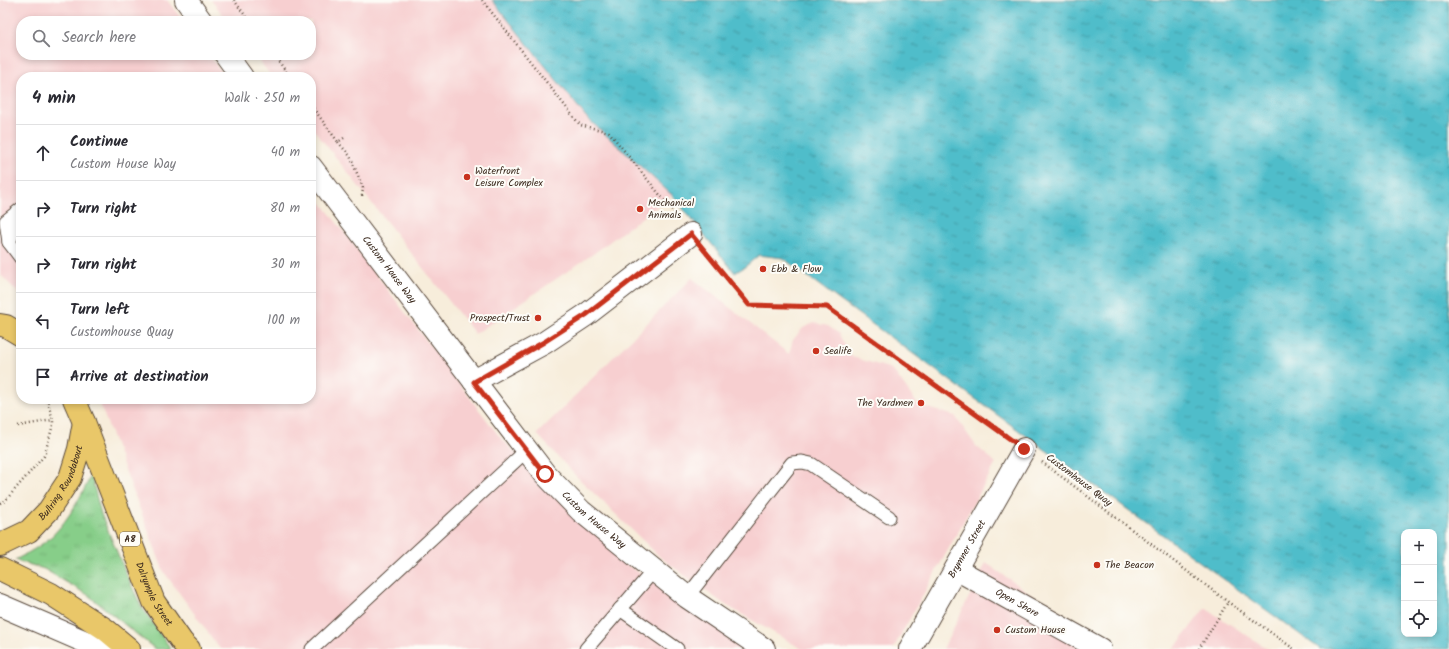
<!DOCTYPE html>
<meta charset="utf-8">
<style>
:root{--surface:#fff;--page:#f2f2f3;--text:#2b2b33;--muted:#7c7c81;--line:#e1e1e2}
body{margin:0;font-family:Kalam,sans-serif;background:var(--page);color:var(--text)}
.controls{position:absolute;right:12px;bottom:12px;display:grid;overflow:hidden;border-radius:8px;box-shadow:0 2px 6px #0003}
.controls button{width:36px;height:36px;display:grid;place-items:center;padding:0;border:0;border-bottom:1px solid var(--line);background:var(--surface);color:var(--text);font:20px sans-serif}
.stop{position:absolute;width:12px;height:12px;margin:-9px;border:3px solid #c8321e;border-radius:50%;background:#fff}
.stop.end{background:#c8321e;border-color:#fff;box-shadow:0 1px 4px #0008}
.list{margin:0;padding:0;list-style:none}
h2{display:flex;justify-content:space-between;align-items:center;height:52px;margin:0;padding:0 16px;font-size:17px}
h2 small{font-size:13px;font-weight:400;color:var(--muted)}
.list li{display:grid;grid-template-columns:26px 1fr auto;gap:12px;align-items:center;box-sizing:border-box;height:56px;padding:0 16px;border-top:1px solid var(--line)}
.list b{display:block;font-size:15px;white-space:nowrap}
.list p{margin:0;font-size:13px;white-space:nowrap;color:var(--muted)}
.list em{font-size:13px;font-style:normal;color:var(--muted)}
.icon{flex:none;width:22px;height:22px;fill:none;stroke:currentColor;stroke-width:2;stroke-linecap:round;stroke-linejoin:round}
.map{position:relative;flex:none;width:1449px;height:649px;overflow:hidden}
.search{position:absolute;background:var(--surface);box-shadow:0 2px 6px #0003;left:16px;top:16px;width:300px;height:44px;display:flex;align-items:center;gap:10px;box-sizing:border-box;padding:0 14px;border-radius:16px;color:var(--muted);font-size:15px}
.panel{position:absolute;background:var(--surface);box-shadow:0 2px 6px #0003;left:16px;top:72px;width:300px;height:332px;border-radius:16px}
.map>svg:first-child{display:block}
</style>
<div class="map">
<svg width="1449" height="649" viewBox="0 0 1449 649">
<defs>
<pattern id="grass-tufts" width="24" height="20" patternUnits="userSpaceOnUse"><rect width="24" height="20" fill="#87ce89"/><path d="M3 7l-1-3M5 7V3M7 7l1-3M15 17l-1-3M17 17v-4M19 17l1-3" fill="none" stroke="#75b176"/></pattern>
<pattern id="water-ripples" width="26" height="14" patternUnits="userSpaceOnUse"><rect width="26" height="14" fill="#50bdca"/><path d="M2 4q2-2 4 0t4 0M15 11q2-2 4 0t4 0" fill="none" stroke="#449aa3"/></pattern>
</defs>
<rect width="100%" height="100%" fill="#fdfcf7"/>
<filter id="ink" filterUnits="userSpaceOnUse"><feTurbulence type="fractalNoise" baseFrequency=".025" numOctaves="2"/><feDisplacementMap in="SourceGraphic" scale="8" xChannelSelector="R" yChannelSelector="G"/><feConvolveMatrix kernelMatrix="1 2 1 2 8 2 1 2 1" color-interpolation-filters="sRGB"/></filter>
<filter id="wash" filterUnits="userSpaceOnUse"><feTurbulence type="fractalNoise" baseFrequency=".012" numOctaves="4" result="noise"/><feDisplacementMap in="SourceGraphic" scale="16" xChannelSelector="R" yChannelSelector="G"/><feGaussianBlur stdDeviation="0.9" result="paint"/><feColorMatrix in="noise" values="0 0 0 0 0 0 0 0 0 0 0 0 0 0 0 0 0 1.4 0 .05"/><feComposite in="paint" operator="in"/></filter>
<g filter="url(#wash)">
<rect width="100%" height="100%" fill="#f7eddb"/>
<g fill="#f7cfd0">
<polygon points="0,0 167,0 183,21 21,21 21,55 209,55 225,77 21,77 21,296 0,274"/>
<polygon points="211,0 492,0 587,118 672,195 593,254 475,334 311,126 311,77 272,77 255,55 311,55 311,21 228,21"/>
<polygon points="311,189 499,436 627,565 755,649 220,649 164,572 98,399 311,399"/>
<polygon points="692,278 789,354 793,340 803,328 814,323 828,326 838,333 852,357 892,369 918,405 955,416 976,446 996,463 893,649 802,649 724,604 661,558 573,473 537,434"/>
<polygon points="986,563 1110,649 943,649"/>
<polygon points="1205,608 1268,649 1174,649"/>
</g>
<path fill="url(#grass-tufts)" stroke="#617c54" d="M91,475L101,514L128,578L141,606L171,649H155L88,595L44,569L15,560C28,553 41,546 52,536C69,519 81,497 91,475Z"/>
<path fill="url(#water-ripples)" stroke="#467474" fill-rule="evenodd" d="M492,0H1449V649H1320L839,300L783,258L759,255L746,266L735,273L672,195L587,118ZM1404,532H1434V634H1404Z"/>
</g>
<g filter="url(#ink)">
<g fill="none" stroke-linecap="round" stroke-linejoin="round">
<defs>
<g id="lane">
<polyline points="21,223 17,225 9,242 21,258"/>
<polyline points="9,242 6,221 21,209"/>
<polyline points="687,597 792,463 802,462 811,464 889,517"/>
<polyline points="620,609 677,649"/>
<polyline points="312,649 527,450"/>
<polyline points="586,649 654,570"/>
</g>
<g id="street">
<polyline points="186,0 201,21"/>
<polyline points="226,55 242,77"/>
<path id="s1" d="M311,167L545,474L581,511L687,597L764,649"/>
<polyline points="474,381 544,343 586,315 691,234"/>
<path id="s2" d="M956,569L1100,649"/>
<polyline points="0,605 102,649"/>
<path id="s3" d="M910,649L1024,449"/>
</g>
<g id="highway">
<polyline points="0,325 6,326 21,335"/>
<path id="s4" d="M74,399L84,422L154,602L182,642L189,649"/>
<path id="s5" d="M0,545L29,531L49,510L70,478L79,449L84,422"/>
<polyline points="0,569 51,594 105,629 129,649"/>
</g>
</defs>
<use href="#lane" stroke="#57473a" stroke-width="15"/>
<use href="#street" stroke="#57473a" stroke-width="24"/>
<use href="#highway" stroke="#57473a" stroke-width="24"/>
<g stroke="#57473a" stroke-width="2.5" stroke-dasharray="1 3" stroke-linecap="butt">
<polyline points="234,0 249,21"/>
<polyline points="482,0 580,125 609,132 677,216"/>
<polyline points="274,55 290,77"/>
<polyline points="311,105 338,142 344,138"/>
<polyline points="338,142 350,156 363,188 362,196"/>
<polyline points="704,250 749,305 827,307 1007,436"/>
<polyline points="18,426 53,420"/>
<polyline points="1042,462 1228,602 1294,649"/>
<polyline points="0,503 5,501 44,456 53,425 53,420 47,399"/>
<polyline points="1199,649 1228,602"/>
</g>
<use href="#lane" stroke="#fff" stroke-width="13"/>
<use href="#street" stroke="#fff" stroke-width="22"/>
<use href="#highway" stroke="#e9c769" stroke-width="22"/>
</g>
</g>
<g fill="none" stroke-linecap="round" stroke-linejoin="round" filter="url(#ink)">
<polyline stroke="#c8321e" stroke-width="5" points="545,474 474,382 544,342 586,315 691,234 749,305 827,307 1024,449"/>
</g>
<g fill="#c8321e" stroke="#fdfcf7" stroke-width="1.5">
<circle cx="467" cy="177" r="4"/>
<circle cx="640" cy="209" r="4"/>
<circle cx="763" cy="269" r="4"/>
<circle cx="538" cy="318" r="4"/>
<circle cx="816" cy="351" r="4"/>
<circle cx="921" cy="403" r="4"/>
<circle cx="1097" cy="565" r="4"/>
<circle cx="997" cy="630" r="4"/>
</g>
<g text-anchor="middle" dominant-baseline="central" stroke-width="4" stroke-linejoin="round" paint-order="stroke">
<rect fill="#fdfcf7" stroke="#75695f" stroke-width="1" x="120" y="532" width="20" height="14" rx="3"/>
<g font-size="9" font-weight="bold" fill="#3b2a1e">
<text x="130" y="539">A8</text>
</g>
<g font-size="10" fill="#3b2a1e" stroke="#fdfcf7" text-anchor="start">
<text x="475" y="171">Waterfront<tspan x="475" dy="12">Leisure Complex</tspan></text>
<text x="648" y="203">Mechanical<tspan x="648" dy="12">Animals</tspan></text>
<text x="771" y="269">Ebb &amp; Flow</text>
<text x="530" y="318" text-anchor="end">Prospect/Trust</text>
<text x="824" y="351">Sealife</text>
<text x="913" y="403" text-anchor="end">The Yardmen</text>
<text x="1105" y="565">The Beacon</text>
<text x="1005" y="630">Custom House</text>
</g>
<g font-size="10" fill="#3b2a1e" stroke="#fdfcf7">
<text stroke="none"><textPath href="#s1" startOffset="129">Custom House Way</textPath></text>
<text transform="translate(1079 480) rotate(37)">Customhouse Quay</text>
<text stroke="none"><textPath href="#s5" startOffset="91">Bullring Roundabout</textPath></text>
<text stroke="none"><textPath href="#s1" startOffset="453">Custom House Way</textPath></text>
<text stroke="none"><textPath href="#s3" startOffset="115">Brymner Street</textPath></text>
<text stroke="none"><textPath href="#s4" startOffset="211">Dalrymple Street</textPath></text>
<text stroke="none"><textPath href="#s2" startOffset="70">Open Shore</textPath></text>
</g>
</g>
</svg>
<div class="controls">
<button>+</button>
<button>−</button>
<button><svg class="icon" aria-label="locate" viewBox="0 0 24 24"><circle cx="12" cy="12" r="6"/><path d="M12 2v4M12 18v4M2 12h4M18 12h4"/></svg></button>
</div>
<div class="stop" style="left:545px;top:474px"></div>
<div class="stop end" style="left:1024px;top:449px"></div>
<div class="search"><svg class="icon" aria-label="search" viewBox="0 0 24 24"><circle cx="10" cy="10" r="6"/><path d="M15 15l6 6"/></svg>Search here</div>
<section class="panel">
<h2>4 min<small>Walk · 250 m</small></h2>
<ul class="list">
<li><svg class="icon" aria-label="ahead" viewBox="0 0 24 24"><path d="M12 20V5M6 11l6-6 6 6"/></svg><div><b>Continue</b><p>Custom House Way</p></div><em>40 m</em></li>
<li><svg class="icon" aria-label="right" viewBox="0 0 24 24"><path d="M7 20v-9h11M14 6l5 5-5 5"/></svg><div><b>Turn right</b></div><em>80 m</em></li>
<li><svg class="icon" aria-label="right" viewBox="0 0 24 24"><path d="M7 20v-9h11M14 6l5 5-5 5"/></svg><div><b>Turn right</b></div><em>30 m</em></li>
<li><svg class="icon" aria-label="left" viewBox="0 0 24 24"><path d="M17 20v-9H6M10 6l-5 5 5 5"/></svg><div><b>Turn left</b><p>Customhouse Quay</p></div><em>100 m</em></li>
<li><svg class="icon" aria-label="arrive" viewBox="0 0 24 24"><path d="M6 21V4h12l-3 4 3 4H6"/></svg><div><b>Arrive at destination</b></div></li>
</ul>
</section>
</div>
